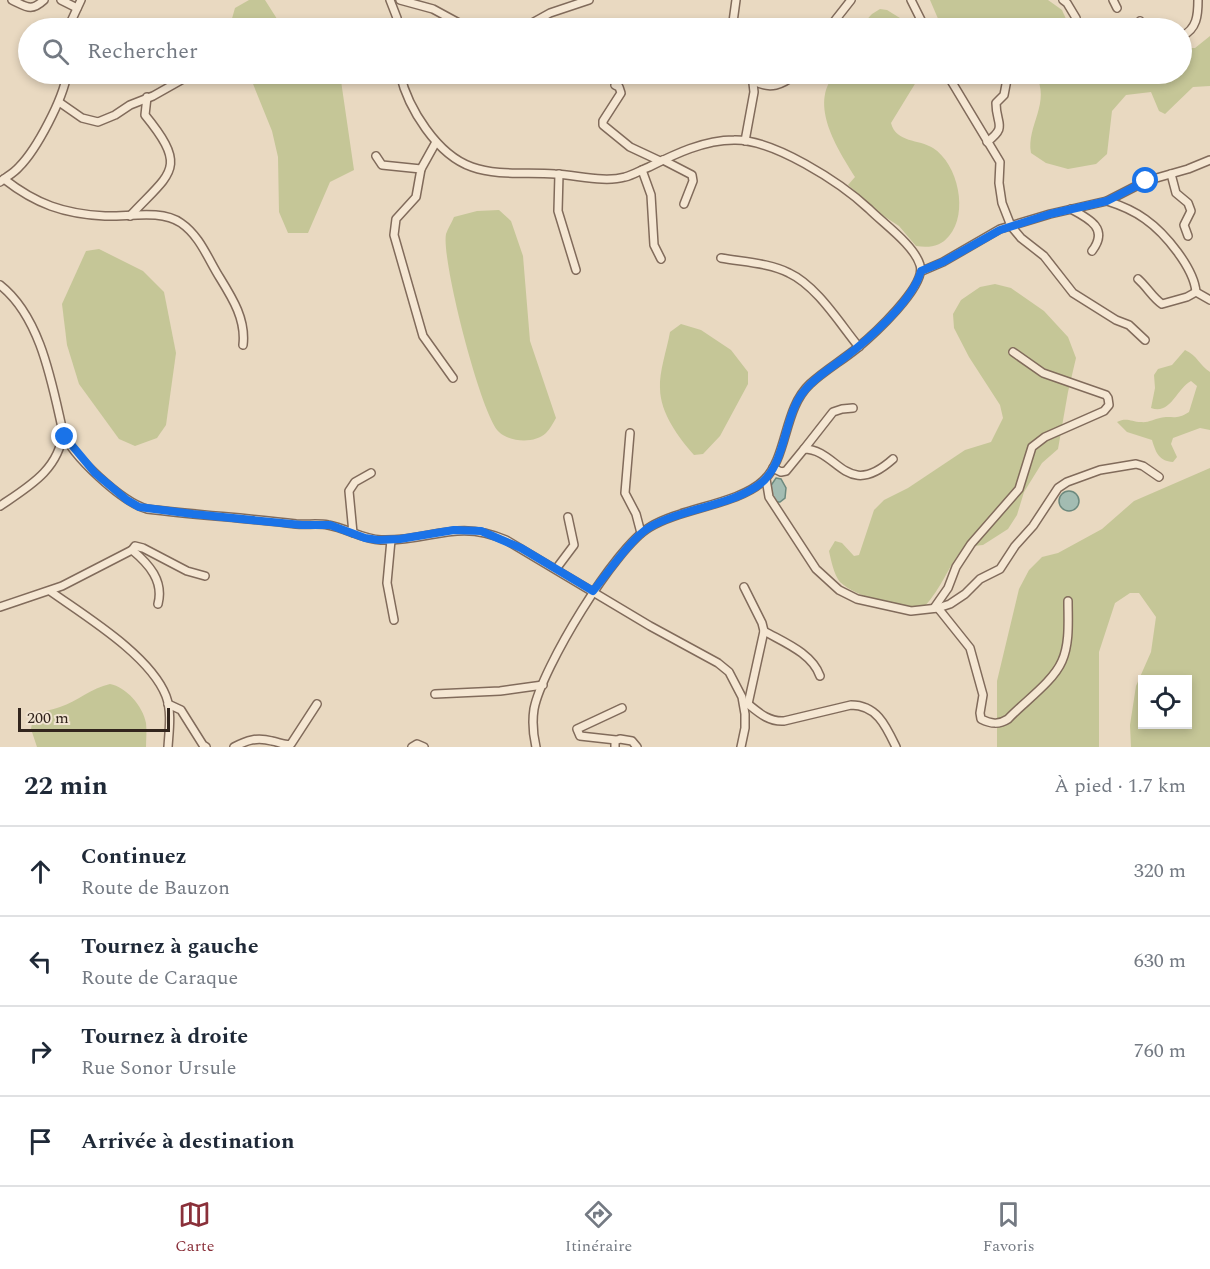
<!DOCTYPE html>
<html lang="fr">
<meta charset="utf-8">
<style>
:root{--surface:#fff;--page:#f2f2f3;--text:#1f2937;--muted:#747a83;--line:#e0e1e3;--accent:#8a303a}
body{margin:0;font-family:Spectral,serif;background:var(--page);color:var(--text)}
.controls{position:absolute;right:18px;bottom:18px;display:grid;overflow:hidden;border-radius:0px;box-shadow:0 3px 9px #0003}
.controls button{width:54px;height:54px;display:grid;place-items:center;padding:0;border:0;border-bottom:2px solid var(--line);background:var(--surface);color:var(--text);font:30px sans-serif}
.scale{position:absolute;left:18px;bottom:15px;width:152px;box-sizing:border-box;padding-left:6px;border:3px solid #32251d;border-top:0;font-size:16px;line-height:21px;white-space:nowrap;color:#32251d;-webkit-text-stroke:4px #f1e4d0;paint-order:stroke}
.stop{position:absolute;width:18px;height:18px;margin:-14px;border:4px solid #1a73e8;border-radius:50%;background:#fff}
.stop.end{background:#1a73e8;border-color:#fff;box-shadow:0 2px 6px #0008}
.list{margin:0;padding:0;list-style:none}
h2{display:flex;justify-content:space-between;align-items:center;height:78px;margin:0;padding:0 24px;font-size:26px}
h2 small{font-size:20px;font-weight:400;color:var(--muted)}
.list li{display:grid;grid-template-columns:39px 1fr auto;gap:18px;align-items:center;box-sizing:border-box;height:90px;padding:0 24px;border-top:2px solid var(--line)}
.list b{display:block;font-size:22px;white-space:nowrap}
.list p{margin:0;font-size:20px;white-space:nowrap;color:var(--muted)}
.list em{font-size:20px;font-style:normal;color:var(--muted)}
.icon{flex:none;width:33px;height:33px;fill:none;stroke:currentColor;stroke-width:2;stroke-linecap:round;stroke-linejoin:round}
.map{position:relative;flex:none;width:1210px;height:747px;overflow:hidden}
.search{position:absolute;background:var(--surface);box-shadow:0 3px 9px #0003;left:18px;right:18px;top:18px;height:66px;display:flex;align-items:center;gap:15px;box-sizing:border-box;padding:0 21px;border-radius:33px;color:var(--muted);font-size:22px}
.sheet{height:438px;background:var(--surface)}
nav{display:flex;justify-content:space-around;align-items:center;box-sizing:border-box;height:84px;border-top:2px solid var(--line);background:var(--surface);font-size:16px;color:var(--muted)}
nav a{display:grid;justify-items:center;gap:3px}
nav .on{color:var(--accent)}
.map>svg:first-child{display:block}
</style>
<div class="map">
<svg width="1210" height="747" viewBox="0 0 1210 747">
<rect width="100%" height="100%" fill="#e9d9c1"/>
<g fill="#c5c697" fill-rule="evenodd">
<polygon points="249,0 265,0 279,22 290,28 233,28 231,22 235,8"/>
<polygon points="930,0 1048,0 1062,10 1070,28 942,28"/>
<polygon points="880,9 887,10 916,28 859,28 872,14"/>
<path d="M1210,36V86L1193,87L1165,114L1159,111L1151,92L1126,95L1112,111L1107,154L1096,164L1068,169L1046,163L1031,153C1026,126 1052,102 1035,74H1182V48H1195Z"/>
<polygon points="249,74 340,74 354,170 330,182 308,233 288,233 279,212 278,157 272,131"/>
<path d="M835,74H921L891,123C896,143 919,139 933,148C958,164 969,213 949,236C940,247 929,248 916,246L899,226L882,215L848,185L855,177C838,149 808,105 835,74Z"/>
<path d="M499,210L511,221L523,256L530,341L556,418C553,423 550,429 546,433C535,444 509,442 499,432C481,415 441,259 446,234C448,228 452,222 454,217L477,211Z"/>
<polygon points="99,249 143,271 164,292 176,353 166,425 157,438 135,446 119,439 79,384 67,345 62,304 86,251"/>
<path d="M995,284L1011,288L1044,311L1068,337L1076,358L1068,392L1058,449L1042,463L1024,492L1017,515L1008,529L983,545L964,547C948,566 942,588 924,607C900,607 858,599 840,582C834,575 831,560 829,551L835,541L842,543L854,556L859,555L874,510L884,500L908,488L965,450L991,442L1003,418L1000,405L969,357L954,328L953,314L961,300L980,287Z"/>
<path d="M681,324L701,330L731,350L748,372V384L720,436L703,454L694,455C679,438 660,413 660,388C659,372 667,349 670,332Z"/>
<path d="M1185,350C1197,355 1200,366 1210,372V430L1200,428L1173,438L1171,444L1177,457L1173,462C1159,461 1156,453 1152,440L1127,432L1117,422C1127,417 1131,422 1141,422C1148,423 1154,419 1160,418C1172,415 1175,421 1189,412L1197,386L1191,381C1176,389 1171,415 1151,408L1155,388L1154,375L1158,369L1172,365Z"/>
<path d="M1210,468V747H1131L1130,725L1136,686L1151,652L1156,617L1139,593H1130L1115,603L1099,652V747H997V681L1019,589L1029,570L1042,557L1058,553L1102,529L1134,501ZM1142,680H1188V724H1142Z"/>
<path d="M110,684C126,687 143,706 146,723C147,731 146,739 146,747H37L31,729L33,717C44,710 49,711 60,707C78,701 91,688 110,684Z"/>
</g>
<g fill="#a3bcb2" stroke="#6c897e" stroke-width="1.5">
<polygon points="776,478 781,479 786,488 785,498 780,502 776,502 772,497 770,487"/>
<circle cx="1069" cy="501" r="10"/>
</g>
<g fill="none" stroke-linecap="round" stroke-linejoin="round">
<defs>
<g id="minor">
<path d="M12,0C27,7 31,12 44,0"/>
<polyline points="61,0 77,8"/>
<polyline points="390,0 397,18 399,28"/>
<polyline points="400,0 433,9 468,28"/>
<polyline points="911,0 925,28"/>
<polyline points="1063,0 1067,3 1076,18"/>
<polyline points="1113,0 1117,8"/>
<polyline points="1140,21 1146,28"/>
<polyline points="68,28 81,0"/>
<polyline points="523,28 550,13 589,0"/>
<polyline points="735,28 733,22 736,0"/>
<polyline points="829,28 851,0"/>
<path d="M1182,36C1197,29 1198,15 1198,0"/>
<path d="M400,74C408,108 437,155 472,167C497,176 528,172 555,174C577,175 604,183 625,177C633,175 641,170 649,167C675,154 704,140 734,140C773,139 840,182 869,209C884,224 914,245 920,265C927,286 872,336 856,349C841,361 824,371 810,384C783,409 788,458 763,481C739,504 681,508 650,527C615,547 542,668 534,709C532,722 533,734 536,747"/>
<polyline points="947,74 1000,162 999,183 1002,203 1011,226 1021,238 1044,256 1073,293 1116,320 1129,325 1145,340"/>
<path d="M754,81C770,90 782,85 796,74"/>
<polyline points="615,85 619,87 621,93 603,121 603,125 630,147 660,161"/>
<polyline points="59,102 82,118 98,122 115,115 130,105 153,96 192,74"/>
<polyline points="745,141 754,92 752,74"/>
<path d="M987,142C1008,126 996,125 996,103L1004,95L1008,74"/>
<polyline points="376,156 382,165 421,169 416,197 396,219 394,235 423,336 453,378"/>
<polyline points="663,160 692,175 693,181 684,204"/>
<polyline points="421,169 436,142"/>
<polyline points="642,170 651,195 654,245 661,259"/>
<polyline points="559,174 558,211 576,270"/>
<polyline points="1171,174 1176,193 1188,203 1191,211 1184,225 1188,236"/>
<path d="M4,179C36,204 64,214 105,216C128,217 161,209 181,223C200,236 208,259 220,278C233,299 246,320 243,345"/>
<path d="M0,182C6,177 14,173 19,167C37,149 63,99 67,74"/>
<path d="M1107,201C1120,205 1134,211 1145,219C1165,233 1194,268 1196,292"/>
<path d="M1071,209C1090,219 1109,229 1092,251"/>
<path d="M130,216C171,172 189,169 145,115L147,97"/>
<path d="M721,258C743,262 770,263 789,273C817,286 840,324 859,347"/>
<polyline points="922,271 943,262 1000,229 1050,214 1107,201 1146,181 1188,169 1210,160"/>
<path d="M1138,279C1147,287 1153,298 1162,304L1187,297L1196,292L1210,300"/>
<path d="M0,285C41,317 52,384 63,432C59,470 28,487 0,506"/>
<path d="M63,432C72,456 122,502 147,509C196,515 246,518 296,524C307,525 318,523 328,525C346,528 362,539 381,540C429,542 456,518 506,540L650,626L718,663L729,672L742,697L745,714V728L741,747"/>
<polyline points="630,433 625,493 636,514 641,533"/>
<polyline points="804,449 833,412 842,409 853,408"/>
<path d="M773,468L781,472L786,471L804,449C838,449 846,501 893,459"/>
<polyline points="766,479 769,497 816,569 839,590 857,599 911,611 938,608 950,604 965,594 980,579 1000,569 1015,546 1033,526 1058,488 1067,482 1100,470 1136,464 1143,466 1159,477"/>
<polyline points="353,533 349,491 355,482 371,473"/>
<polyline points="391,540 387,583 394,620"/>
<polyline points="132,550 135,546 143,548 187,571 205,576"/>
<polyline points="556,569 574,545 568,517"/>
<polyline points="744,587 762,623 764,631 748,704"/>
<path d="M50,591C85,616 150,655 166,696C172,712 169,731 168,747"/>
<path d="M0,607L62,586L132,550C149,564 164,581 158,604"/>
<polyline points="934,608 948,588 956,567 971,544 1019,489 1032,447 1045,437 1104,411 1109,405 1108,398 1106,395 1043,373 1013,352"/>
<path d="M938,608L970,648L983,695L980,713L981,719C991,724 999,725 1008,719C1024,702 1053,682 1062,661C1070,643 1068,620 1068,601"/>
<path d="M764,631C783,642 812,653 820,676"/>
<polyline points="435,694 500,691 543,685"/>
<polyline points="168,704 181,710 203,745 206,747"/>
<path d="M748,704C759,713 769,722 784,721L851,705C877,705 886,726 896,747"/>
<polyline points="616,740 580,736 577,729 622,708"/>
<path d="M234,747C247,740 257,737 272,741C279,742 284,746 291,744L317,704"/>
<polyline points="412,747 417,744 424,747"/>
<polyline points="615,747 615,741 620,739 632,741 637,747"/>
</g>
</defs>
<use href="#minor" stroke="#816b5b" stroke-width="10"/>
<use href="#minor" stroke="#f5e7d3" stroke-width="7"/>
</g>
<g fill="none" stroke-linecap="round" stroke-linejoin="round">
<path stroke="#1a73e8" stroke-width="8" d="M65,437L95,473L127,500L139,507L193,514L302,525H330L365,538L378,540L400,539L454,530L481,531L521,548L593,591C608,573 631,538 650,527C683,508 731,506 760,484C787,464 783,414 805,390C815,377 831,368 844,358C868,340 913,301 921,271L943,262L1000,230L1050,214L1107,201L1146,181"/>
</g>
</svg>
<div class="controls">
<button><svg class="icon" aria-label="locate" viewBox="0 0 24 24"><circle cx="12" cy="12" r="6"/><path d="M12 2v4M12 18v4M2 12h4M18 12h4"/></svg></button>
</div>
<div class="scale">200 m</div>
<div class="stop" style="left:1146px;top:181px"></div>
<div class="stop end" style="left:65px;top:437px"></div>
<div class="search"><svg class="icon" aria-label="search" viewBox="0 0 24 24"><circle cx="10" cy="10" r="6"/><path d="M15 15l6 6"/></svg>Rechercher</div>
</div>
<section class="sheet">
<h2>22 min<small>À pied · 1.7 km</small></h2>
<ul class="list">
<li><svg class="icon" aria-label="ahead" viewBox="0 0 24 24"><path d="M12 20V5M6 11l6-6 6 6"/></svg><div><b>Continuez</b><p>Route de Bauzon</p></div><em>320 m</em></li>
<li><svg class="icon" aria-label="left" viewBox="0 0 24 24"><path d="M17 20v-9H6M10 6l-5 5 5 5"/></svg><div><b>Tournez à gauche</b><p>Route de Caraque</p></div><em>630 m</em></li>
<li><svg class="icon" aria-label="right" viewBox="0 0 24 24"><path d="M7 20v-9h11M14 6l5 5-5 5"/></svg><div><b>Tournez à droite</b><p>Rue Sonor Ursule</p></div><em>760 m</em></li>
<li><svg class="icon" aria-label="arrive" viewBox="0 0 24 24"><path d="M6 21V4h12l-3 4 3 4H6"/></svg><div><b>Arrivée à destination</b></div></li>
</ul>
</section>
<nav>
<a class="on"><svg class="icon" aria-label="map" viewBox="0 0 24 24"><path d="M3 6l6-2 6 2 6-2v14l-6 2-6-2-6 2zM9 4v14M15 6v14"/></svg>Carte</a>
<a><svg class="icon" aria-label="directions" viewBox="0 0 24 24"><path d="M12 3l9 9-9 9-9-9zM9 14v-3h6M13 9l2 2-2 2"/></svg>Itinéraire</a>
<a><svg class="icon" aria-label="saved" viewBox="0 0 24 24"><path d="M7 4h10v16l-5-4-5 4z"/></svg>Favoris</a>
</nav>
